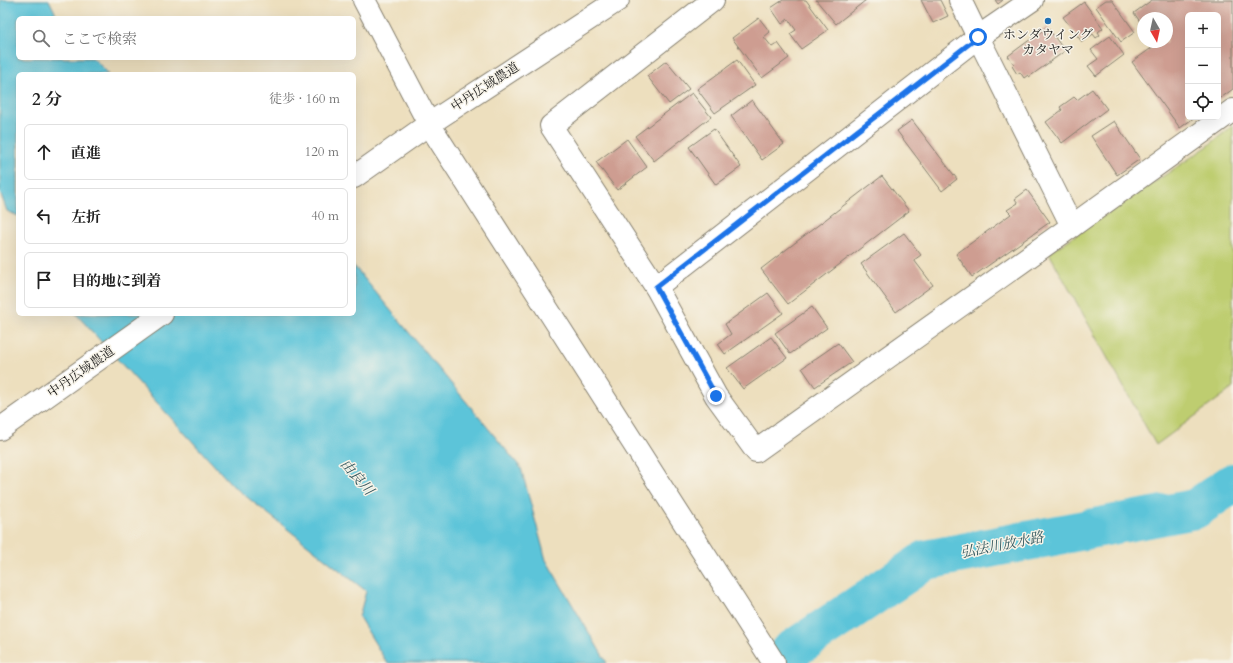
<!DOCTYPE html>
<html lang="ja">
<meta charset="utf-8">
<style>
:root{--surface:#fff;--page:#f6f6f6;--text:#222;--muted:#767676;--line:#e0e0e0}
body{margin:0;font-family:Cardo,"Noto Serif JP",serif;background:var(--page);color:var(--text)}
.controls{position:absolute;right:12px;top:12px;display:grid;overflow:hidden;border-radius:6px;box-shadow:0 4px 16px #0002}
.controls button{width:36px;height:36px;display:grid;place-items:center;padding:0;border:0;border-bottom:1px solid var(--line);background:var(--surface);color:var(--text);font:20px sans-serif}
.compass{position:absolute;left:1137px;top:12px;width:36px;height:36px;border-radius:50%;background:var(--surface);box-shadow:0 4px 16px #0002;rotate:171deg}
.stop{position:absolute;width:12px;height:12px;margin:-9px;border:3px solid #1a73e8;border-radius:50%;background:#fff}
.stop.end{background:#1a73e8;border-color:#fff;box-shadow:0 1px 4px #0008}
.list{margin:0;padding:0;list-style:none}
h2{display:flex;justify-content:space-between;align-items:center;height:52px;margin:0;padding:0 16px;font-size:17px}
h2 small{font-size:13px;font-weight:400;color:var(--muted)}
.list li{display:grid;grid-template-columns:26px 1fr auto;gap:12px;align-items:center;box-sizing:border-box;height:56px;margin:0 8px 8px;padding:0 8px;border:1px solid var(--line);border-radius:6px}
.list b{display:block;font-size:15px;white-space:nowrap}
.list em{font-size:13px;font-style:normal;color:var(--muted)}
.icon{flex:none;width:22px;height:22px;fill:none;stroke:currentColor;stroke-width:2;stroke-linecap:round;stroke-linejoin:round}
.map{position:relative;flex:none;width:1233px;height:663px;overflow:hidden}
.search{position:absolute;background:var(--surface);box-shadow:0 4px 16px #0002;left:16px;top:16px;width:340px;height:44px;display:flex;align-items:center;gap:10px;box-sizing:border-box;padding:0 14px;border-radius:6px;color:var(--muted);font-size:15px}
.panel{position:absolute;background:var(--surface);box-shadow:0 4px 16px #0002;left:16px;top:72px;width:340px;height:244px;border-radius:6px}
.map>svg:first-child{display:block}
</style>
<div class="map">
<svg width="1233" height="663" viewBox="0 0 1233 663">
<rect width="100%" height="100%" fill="#f7f3e8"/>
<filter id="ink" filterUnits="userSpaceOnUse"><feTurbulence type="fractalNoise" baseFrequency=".025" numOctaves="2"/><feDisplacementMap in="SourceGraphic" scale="8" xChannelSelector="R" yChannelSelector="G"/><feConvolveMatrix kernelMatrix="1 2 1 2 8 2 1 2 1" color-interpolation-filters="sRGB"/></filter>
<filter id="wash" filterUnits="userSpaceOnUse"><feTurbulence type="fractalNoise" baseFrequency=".012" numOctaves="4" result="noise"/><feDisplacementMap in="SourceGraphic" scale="16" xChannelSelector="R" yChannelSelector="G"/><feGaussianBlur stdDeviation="0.9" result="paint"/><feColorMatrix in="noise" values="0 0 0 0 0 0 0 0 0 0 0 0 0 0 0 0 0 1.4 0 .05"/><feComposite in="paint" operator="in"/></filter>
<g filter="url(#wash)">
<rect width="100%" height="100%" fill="#eddfbe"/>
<polygon fill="#becd6f" stroke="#6d7446" points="1233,125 1233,388 1156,445 1049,253 1208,146"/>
<g fill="#5cc4d9" stroke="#3c707a">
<polygon points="0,0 49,0 58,18 18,18 18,58 93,58 109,74 18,74 18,216 7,211 0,192"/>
<polygon points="354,266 521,468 546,560 607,663 387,663 359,617 366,591 233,486 76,314 354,314"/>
</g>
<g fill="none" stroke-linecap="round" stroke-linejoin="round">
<polyline stroke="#5cc4d9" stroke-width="40" points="789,652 926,560 1195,509 1233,483"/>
</g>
<g id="blocks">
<g fill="#ce9d91">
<polygon points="783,0 806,0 828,30 801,49 790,34 796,30 788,19 782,24 771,8"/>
<polygon points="816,0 866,0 836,24"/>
<polygon points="921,0 940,0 948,16 933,23"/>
<polygon points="995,0 1003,0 998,4"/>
<polygon points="1106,0 1112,0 1135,32 1121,42 1096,7"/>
<polygon points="1152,0 1233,0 1233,89 1218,100 1218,15 1188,15 1188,117 1195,117 1180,128 1132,62 1157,44 1155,42 1167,42 1167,18 1143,18 1143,26 1134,13"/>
<polygon points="1084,2 1103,28 1098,32 1100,35 1096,38 1093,34 1082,42 1063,17"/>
<polygon points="759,18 770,32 764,37 772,47 778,43 789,58 762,78 732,38"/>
<polygon points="1047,27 1065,51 1029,77 1028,75 1024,78 1020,72 1017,74 1012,66 1014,64 1008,56"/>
<polygon points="1110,36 1124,55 1096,76 1088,66 1098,59 1091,50"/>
<polygon points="737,60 755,85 715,113 697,89"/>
<polygon points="666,61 689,89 669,104 647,76"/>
<polygon points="1092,89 1107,109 1062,143 1046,122 1062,110 1060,107 1074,97 1077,100"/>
<polygon points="692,93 711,117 654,161 635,136"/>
<polygon points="752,100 784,144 762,160 731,116"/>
<polygon points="912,120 957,179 942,191 897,131"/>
<polygon points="1114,121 1140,159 1117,175 1091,136"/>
<polygon points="714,129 741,167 716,185 689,147"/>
<polygon points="627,139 647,167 617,190 596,162"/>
<polygon points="882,176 909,211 788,304 761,269"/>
<polygon points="1027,190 1050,222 972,277 956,254 1011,214 1007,210 1018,203 1015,199"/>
<polygon points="904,233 921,255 914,260 933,285 896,312 861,264"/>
<polygon points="768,293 783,313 725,354 718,344 731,334 725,324"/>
<polygon points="812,307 827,328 790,354 775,333"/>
<polygon points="771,337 787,358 743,389 727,368"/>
<polygon points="838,343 852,362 815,387 802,368"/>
</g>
</g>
</g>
<g filter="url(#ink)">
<use href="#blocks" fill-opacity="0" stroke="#847e6d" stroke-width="1"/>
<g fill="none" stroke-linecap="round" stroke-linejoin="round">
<defs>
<g id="minor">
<polyline points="364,0 429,124 774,663"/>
<polyline points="713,0 551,126 656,287 716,396 756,451 1072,226"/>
<polyline points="1032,0 978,37 1072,226 1233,110"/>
<polyline points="656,287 978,37 960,0"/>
</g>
<g id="tertiary">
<polyline points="354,177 429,124 618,0"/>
<polyline points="0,429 162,314"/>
</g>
</defs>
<use href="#minor" stroke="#847e6d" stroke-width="24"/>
<use href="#tertiary" stroke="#847e6d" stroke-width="24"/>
<use href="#minor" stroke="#fff" stroke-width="22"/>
<use href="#tertiary" stroke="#fff" stroke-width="22"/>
</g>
</g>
<g fill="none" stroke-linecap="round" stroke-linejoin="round" filter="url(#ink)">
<polyline stroke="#1a73e8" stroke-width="5" points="716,396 656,287 978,37"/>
</g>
<circle fill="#1f6fb2" stroke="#f7f3e8" stroke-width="1.5" cx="1048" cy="21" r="4"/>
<g text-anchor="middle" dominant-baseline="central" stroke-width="3" stroke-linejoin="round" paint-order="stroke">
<g font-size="13" fill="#1c1c1c" stroke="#f7f3e8">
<text x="1048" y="35">ホンダウイング<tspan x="1048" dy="15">カタヤマ</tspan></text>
</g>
<g font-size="13" fill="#1c1c1c" stroke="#f7f3e8">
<text transform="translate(485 87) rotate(-33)">中丹広域農道</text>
<text transform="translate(81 372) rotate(-35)">中丹広域農道</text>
</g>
<g font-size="14" font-style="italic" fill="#32575e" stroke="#f7f3e8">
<text transform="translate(357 477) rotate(49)">由良川</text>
<text transform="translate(1002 545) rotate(-11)">弘法川放水路</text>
</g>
</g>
</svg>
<div class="controls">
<button>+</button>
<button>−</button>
<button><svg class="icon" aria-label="locate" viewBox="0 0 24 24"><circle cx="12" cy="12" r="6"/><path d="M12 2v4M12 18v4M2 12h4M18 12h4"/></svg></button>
</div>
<svg class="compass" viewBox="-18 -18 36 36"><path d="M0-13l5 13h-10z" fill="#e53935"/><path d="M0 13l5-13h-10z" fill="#767676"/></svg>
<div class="stop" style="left:978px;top:37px"></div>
<div class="stop end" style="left:716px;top:396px"></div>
<div class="search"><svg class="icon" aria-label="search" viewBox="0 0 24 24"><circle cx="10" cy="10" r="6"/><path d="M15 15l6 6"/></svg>ここで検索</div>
<section class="panel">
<h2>2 分<small>徒歩 · 160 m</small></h2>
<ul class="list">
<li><svg class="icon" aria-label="ahead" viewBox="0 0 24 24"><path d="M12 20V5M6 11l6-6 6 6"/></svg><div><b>直進</b></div><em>120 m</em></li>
<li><svg class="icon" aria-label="left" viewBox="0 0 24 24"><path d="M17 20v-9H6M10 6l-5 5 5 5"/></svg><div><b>左折</b></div><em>40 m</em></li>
<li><svg class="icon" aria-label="arrive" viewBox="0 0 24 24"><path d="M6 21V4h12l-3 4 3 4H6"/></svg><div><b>目的地に到着</b></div></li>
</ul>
</section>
</div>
